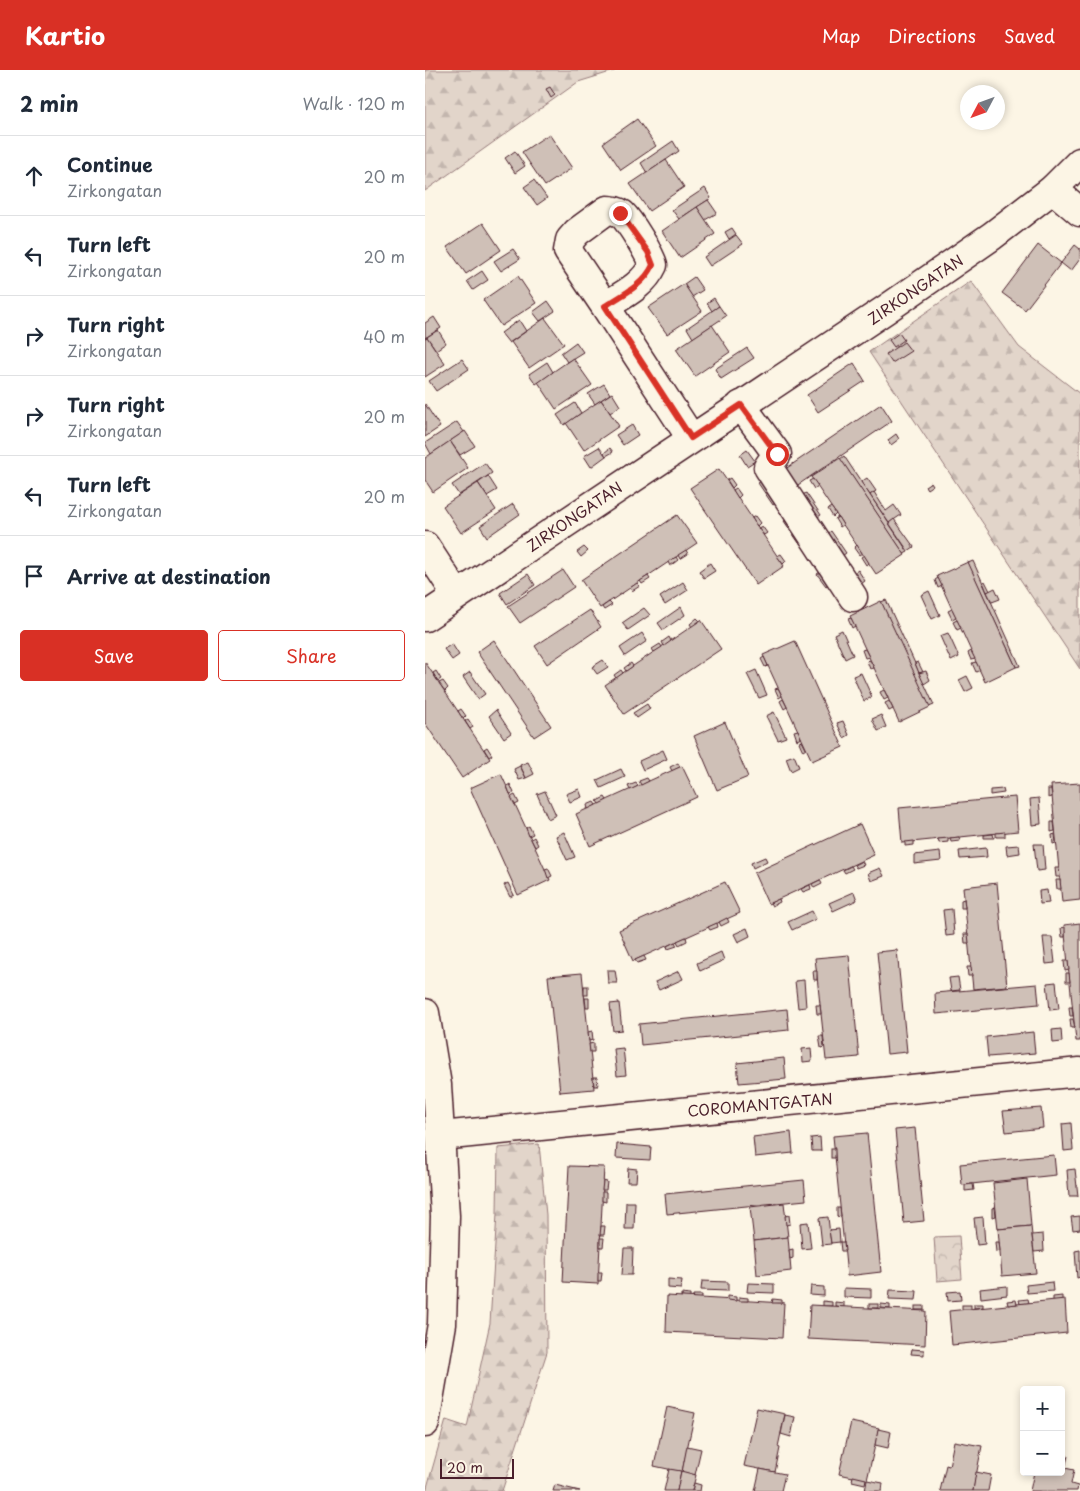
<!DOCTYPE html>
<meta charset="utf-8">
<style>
:root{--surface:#fff;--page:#f6f6f7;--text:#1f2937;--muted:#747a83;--line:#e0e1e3;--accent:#d93025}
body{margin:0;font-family:"Playpen Sans",sans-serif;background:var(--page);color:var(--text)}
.controls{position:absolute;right:15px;bottom:15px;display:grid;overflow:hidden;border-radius:5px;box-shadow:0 2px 8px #0003}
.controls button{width:45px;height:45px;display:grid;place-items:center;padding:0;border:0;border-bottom:1px solid var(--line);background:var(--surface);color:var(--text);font:25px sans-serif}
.compass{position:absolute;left:535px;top:15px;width:45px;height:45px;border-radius:50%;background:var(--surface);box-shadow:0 2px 8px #0003;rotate:229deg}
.scale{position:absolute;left:15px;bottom:12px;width:74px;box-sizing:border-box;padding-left:5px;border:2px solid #4a1f2b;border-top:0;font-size:14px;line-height:18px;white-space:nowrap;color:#4a1f2b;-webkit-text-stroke:4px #fcf5e5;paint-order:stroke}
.stop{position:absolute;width:15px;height:15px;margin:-11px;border:4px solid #d93025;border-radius:50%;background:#fff}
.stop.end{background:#d93025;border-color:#fff;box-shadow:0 1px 5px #0008}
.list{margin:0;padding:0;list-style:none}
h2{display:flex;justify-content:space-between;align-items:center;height:65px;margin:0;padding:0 20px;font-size:21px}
h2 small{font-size:16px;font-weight:400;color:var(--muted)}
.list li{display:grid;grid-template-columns:32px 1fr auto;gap:15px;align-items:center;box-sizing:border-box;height:80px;padding:0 20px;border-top:1px solid var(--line)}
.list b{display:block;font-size:19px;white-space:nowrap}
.list p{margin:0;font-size:16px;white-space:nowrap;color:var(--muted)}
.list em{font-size:16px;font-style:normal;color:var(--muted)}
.actions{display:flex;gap:10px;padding:15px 20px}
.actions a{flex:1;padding:11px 0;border:1px solid var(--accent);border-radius:5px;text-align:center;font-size:18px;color:var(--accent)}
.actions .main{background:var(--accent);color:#fff}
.icon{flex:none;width:28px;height:28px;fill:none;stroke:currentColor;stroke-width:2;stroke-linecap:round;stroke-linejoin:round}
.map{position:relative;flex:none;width:655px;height:1421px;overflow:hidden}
header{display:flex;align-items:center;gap:30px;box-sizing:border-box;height:70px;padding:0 25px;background:var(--accent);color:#fff}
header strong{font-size:24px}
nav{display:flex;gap:28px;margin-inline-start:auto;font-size:18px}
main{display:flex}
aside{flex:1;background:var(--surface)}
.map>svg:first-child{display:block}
</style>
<header>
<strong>Kartio</strong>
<nav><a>Map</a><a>Directions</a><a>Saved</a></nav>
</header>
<main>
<aside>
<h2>2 min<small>Walk · 120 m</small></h2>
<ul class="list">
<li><svg class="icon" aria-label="ahead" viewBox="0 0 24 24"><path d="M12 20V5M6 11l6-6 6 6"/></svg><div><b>Continue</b><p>Zirkongatan</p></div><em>20 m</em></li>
<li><svg class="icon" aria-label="left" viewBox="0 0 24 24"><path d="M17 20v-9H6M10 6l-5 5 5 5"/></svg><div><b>Turn left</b><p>Zirkongatan</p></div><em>20 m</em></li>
<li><svg class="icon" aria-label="right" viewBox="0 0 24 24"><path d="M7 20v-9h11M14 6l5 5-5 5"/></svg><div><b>Turn right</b><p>Zirkongatan</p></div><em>40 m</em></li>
<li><svg class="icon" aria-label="right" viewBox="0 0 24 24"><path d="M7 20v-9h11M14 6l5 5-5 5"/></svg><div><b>Turn right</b><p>Zirkongatan</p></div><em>20 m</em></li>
<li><svg class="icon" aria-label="left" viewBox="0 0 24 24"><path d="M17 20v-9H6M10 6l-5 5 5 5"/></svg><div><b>Turn left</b><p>Zirkongatan</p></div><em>20 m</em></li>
<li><svg class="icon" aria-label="arrive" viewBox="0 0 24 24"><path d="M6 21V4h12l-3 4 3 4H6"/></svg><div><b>Arrive at destination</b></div></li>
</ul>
<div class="actions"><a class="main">Save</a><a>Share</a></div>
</aside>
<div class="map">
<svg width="655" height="1421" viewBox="0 0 655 1421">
<defs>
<pattern id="forest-firs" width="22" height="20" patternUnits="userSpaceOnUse" patternTransform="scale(1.25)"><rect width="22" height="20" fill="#e2d5ca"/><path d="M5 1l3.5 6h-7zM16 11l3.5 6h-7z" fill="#c3b6ae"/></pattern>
<pattern id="park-crowns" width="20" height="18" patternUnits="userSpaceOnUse" patternTransform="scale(1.25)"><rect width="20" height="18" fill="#e2d5ca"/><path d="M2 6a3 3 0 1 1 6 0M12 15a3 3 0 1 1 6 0" fill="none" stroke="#c3b6ae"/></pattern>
</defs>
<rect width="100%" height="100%" fill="#fcf5e5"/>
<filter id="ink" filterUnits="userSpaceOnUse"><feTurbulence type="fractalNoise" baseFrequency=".02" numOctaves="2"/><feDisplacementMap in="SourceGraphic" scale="10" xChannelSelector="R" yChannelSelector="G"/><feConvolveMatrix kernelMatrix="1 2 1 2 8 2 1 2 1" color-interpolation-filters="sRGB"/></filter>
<g filter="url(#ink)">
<g fill="url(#forest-firs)" stroke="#967a7a">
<polygon points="0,0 192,0 153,12 0,121"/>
<polygon points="546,211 594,277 655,324 655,599 444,282"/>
<polygon points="114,1074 121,1145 122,1282 77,1421 1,1421 21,1350 42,1357 65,1253 72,1144 73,1078"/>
</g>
<polygon fill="url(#park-crowns)" stroke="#967a7a" points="534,1166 537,1209 512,1211 509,1167"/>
<g fill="#cfc0b7" stroke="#4a1f2b">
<polygon points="125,17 130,25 126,28 121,19"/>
<polygon points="212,49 231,76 196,100 178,73"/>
<polygon points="124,64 147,98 120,116 97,82"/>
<polygon points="248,71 254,81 222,103 216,93"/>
<polygon points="90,81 100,96 90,103 80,88"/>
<polygon points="241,90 259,117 224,141 205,114"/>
<polygon points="109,110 122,128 112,135 99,117"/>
<polygon points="280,118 286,128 254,149 247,140"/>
<polygon points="283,130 292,143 280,150 272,137"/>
<polygon points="272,137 290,164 255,188 237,161"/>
<polygon points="58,153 76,180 41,204 22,177"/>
<polygon points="307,158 311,164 304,169 300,162"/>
<polygon points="311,165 318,174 285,196 279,187"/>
<polygon points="613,175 636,193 600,240 577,223"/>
<polygon points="650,175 655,179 655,189 646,201 636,193"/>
<polygon points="88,179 95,189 76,201 69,191"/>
<polygon points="57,201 63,210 48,220 42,211"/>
<polygon points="93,206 111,233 76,256 58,230"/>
<polygon points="269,207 278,220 267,227 259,214"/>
<polygon points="259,214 277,241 242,264 223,238"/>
<polygon points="289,228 294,236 287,241 282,233"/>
<polygon points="123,231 130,241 115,251 108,242"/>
<polygon points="294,236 301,246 268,268 262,258"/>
<polygon points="9,247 16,258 0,268 0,253"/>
<polygon points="120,248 139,274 104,298 86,272"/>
<polygon points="94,250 101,261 84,273 76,263"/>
<polygon points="287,255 305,282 270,306 251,279"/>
<polygon points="13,260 21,273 11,280 2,267"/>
<polygon points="474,263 479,270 469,277 464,270"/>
<polygon points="2,267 20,294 0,307 0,268"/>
<polygon points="151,272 158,282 142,292 136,283"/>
<polygon points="479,272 486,281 467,293 461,284"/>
<polygon points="322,278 329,288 296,309 290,299"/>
<polygon points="148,288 167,315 131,339 113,312"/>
<polygon points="37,289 44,299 11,321 4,311"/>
<polygon points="122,292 128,302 111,314 104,304"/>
<polygon points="429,293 440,311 393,342 382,325"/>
<polygon points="179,314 185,324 170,334 163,324"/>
<polygon points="187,323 195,336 185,343 176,330"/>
<polygon points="176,330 194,356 159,380 141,353"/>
<polygon points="150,333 156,343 139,355 132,345"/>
<polygon points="0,334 15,357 0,367"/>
<polygon points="456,334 467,351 367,419 356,402"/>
<polygon points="32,352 39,362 6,384 0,373"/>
<polygon points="207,355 213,365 198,375 191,365"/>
<polygon points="40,361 50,376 35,385 25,371"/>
<polygon points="471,364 474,369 466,375 463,370"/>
<polygon points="25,371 43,398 8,422 0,410 0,388"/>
<polygon points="174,377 181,386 166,397 159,386"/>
<polygon points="185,378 188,382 181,386 179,383"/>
<polygon points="322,380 330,391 322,396 315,385"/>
<polygon points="419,386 483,482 479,484 415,389"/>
<polygon points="415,388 480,485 451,504 386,407"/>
<polygon points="60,393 67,403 34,425 27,415"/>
<polygon points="294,399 359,496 331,515 265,418"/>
<polygon points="63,406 72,420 62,426 53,413"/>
<polygon points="305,408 310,415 307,418 302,410"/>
<polygon points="341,408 355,430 348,435 333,413"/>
<polygon points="442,408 451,421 445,425 436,412"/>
<polygon points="388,409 393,416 389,419 384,411"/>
<polygon points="506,412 508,415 502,419 500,416"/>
<polygon points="53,413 71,440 36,463 18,436"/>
<polygon points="311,418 316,425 313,428 308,420"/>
<polygon points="449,422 461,441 469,435 476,445 464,453 445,425"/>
<polygon points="381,423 396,445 388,450 373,428"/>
<polygon points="88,434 95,444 62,467 55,456"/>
<polygon points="406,437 411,444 408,447 403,439"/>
<polygon points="252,445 272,473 175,538 156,510"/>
<polygon points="330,446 335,453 332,456 327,448"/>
<polygon points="366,446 381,468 374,473 359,451"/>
<polygon points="413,447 418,455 415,457 410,449"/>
<polygon points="469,449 489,477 483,481 464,453"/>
<polygon points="337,456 342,463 339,465 333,458"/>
<polygon points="406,461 421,483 414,488 399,467"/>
<polygon points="432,475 437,483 434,485 429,478"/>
<polygon points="159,477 163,481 156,487 152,482"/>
<polygon points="261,480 263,484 255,489 253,485"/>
<polygon points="356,484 361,491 358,494 352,486"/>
<polygon points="439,485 444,493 441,495 436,487"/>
<polygon points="251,487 253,490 245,496 243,492"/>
<polygon points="548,491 595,596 591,597 543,493"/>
<polygon points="543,492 591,597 560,612 512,506"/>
<polygon points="285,493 290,501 279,508 274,501"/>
<polygon points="401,498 409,511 401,516 392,504"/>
<polygon points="138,500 149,517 95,553 83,536"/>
<polygon points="433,500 440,511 433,516 425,506"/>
<polygon points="103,504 110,515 82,534 75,523"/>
<polygon points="223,506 225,509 217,514 215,511"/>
<polygon points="513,508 517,516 513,518 510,510"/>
<polygon points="560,511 565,521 562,522 558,512"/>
<polygon points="258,512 263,520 240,535 235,527"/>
<polygon points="212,513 215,516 207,521 205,518"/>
<polygon points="570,518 575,529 567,532 562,522"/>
<polygon points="504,521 515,545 507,549 496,525"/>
<polygon points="461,530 509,635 504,637 456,532"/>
<polygon points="456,531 505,637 474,652 425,546"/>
<polygon points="184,532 187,535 179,540 177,537"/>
<polygon points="256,537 260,545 238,560 233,553"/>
<polygon points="219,538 225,545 203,560 197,553"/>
<polygon points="527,539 531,547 527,549 523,541"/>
<polygon points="165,540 176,557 122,594 110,576"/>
<polygon points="272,548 275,551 267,557 265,554"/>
<polygon points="426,548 430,556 427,558 423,549"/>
<polygon points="276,550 296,579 199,644 180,615"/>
<polygon points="532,550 536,558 532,560 528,552"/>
<polygon points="417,560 428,585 420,589 409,564"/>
<polygon points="217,563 222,571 200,586 195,578"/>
<polygon points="523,563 534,587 526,591 515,566"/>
<polygon points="244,567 246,571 239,576 237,572"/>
<polygon points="69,570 126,656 109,667 52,582"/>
<polygon points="370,571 418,677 387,691 338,585"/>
<polygon points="27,574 34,585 27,590 19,579"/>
<polygon points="235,574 237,577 229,582 227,579"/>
<polygon points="440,579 444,587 440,588 437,580"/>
<polygon points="546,581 550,589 546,590 543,583"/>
<polygon points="339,587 343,596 340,597 336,589"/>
<polygon points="178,590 183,597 172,604 167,597"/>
<polygon points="445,590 449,598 445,599 442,591"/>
<polygon points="0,592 65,689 37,708 0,653"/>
<polygon points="493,592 498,602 494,603 490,593"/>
<polygon points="551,592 555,600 551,602 547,593"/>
<polygon points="206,593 208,596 201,601 199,598"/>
<polygon points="196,600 198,603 191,608 189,605"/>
<polygon points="331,600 342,625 334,628 322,604"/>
<polygon points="11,601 16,609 13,611 8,603"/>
<polygon points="501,601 505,610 499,614 494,603"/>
<polygon points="45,602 60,624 53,629 38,607"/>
<polygon points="436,603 447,627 439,631 428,606"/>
<polygon points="542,606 548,618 540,622 534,610"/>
<polygon points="18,611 23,618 20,621 14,613"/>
<polygon points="353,618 357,626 354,628 350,619"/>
<polygon points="459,620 463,628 459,630 455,622"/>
<polygon points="358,629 362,637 359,639 355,631"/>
<polygon points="464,631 468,639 464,641 460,633"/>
<polygon points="222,634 225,639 212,648 208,643"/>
<polygon points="36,639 41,646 38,649 33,641"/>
<polygon points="71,640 86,663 79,668 64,646"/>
<polygon points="349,642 361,667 353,670 341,646"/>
<polygon points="456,645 461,657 453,661 447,649"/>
<polygon points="43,649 48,657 45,659 40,651"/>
<polygon points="418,651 424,665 419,668 412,653"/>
<polygon points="300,652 323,707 292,720 269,666"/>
<polygon points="373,660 376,668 372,670 369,661"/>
<polygon points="377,671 381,679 378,681 374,672"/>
<polygon points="62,677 67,685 64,687 59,679"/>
<polygon points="238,680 242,689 218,700 214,691"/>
<polygon points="369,685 374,697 366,701 361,688"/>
<polygon points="103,692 109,704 101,708 95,695"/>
<polygon points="253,693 255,697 247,701 245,697"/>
<polygon points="95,696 101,708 94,710 89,699"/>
<polygon points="257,696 272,727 165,776 151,744"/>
<polygon points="196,699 200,707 176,718 172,710"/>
<polygon points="76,704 125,810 93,825 45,718"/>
<polygon points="222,708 224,711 216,715 214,711"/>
<polygon points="211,713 213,716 205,720 203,716"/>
<polygon points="655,713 655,830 637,832 626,715"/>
<polygon points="85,714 89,723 85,724 82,716"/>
<polygon points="154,719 157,727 145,732 141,724"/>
<polygon points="578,719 579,723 565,725 565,720"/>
<polygon points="623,719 626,719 627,727 623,728"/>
<polygon points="120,721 131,745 123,749 112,724"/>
<polygon points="90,725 94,733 90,735 86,727"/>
<polygon points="180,727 182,730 174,734 172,731"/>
<polygon points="590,727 593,761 477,773 474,738"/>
<polygon points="614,728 616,754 607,755 605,729"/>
<polygon points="169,732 171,735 163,739 162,735"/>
<polygon points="626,752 629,752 630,761 626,762"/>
<polygon points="435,754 449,785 343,834 329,803"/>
<polygon points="104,756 108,764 104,766 101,758"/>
<polygon points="139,762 150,787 142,790 131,766"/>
<polygon points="580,762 580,767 571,767 571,763"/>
<polygon points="568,764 569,768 559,768 559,765"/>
<polygon points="630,764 631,773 628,774 627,765"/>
<polygon points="109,767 113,775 110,777 106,769"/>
<polygon points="534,767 535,771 526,772 525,768"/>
<polygon points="523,768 523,772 514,773 513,769"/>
<polygon points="489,771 489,775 480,776 480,772"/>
<polygon points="609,774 618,774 620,800 612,801"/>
<polygon points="594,775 595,783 582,785 581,776"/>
<polygon points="561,778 562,787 535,789 534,781"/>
<polygon points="515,782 516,791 489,794 489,785"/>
<polygon points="340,787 342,791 328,798 326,793"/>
<polygon points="437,791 439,795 431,798 429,795"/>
<polygon points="426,796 428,799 420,803 418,800"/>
<polygon points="123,798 127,806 123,808 120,799"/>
<polygon points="455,798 459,806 446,811 443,803"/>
<polygon points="630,798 634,798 635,807 631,807"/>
<polygon points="395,810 397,814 389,818 387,814"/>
<polygon points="631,810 635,810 636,819 632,819"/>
<polygon points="300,812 315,843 208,891 194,860"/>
<polygon points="83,813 89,825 85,827 79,815"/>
<polygon points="572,813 582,916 548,919 538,817"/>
<polygon points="385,815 386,819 378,822 376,819"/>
<polygon points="622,820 624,833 615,834 614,821"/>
<polygon points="429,822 432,830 408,841 404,833"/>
<polygon points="354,829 355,832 347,836 345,833"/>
<polygon points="539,829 540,838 536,838 536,830"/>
<polygon points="527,839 529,865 521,866 518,840"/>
<polygon points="387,841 391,849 367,860 363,852"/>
<polygon points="302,848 304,852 296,856 294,852"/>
<polygon points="292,853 293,857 285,860 283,857"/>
<polygon points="655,853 655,971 651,971 639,855"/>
<polygon points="640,857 640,867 637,867 636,858"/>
<polygon points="322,858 325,866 313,872 309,864"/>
<polygon points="539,864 543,864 544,873 540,873"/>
<polygon points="261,867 262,871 254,875 252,871"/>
<polygon points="618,867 627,867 630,893 621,894"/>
<polygon points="250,872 252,876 243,879 242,876"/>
<polygon points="472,880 482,982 462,984 452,882"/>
<polygon points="296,882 299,890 275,901 272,893"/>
<polygon points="424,885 434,987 401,990 390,888"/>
<polygon points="219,886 221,890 212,893 210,890"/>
<polygon points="639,891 643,891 644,900 640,901"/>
<polygon points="542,897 546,897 547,906 543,906"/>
<polygon points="182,900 190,900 192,913 183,913"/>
<polygon points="254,901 258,909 234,920 230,912"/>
<polygon points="388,901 392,901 392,910 389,910"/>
<polygon points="157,903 169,1019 135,1022 123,906"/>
<polygon points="641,903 644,903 645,912 641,912"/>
<polygon points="533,907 535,920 526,921 524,908"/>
<polygon points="379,910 381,937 373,938 370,911"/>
<polygon points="631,912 634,939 625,940 622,913"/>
<polygon points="612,914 614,934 511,944 510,923"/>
<rect x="159" y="916" width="4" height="9"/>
<polygon points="160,928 164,928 164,937 161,937"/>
<polygon points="194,933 197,960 188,961 185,934"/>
<polygon points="391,935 395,935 396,944 392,944"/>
<polygon points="644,937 647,937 648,946 645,946"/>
<polygon points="362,939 364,960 216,975 214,954"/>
<polygon points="645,949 648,949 650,958 646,958"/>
<polygon points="636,959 637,972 628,973 627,960"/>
<polygon points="167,961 168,970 164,971 163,962"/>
<polygon points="608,962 610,983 563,987 561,967"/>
<polygon points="394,966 398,966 399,977 396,978"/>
<polygon points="169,973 169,982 165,982 164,974"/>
<polygon points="198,978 201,1005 192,1006 189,979"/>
<polygon points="386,978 387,991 378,992 377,979"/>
<polygon points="359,988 361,1009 314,1013 312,993"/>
<polygon points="168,1007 172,1007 173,1016 169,1016"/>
<polygon points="616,1038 618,1058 581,1062 578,1041"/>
<polygon points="646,1053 648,1080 639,1081 637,1054"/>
<polygon points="490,1058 499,1151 479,1153 470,1060"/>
<polygon points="366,1062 368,1083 330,1087 328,1067"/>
<polygon points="442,1063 456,1202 422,1206 408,1066"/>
<polygon points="395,1067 396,1081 387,1081 386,1068"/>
<polygon points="192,1074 226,1077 225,1090 191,1088"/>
<rect x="406" y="1079" width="4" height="9"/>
<polygon points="629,1085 631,1105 537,1115 535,1094"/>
<polygon points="144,1096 179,1097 173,1214 138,1212"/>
<polygon points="203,1098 212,1099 211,1112 202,1112"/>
<polygon points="650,1099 653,1126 644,1126 642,1100"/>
<polygon points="602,1109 606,1156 573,1159 568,1113"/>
<polygon points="379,1110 381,1130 242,1144 240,1124"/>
<polygon points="178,1111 182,1112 181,1120 177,1120"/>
<polygon points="548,1114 549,1120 540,1121 540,1115"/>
<polygon points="177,1122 181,1122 181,1132 177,1131"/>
<polygon points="201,1132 210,1132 209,1159 200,1159"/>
<polygon points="359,1133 363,1167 329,1171 325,1137"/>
<polygon points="570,1137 571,1146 567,1147 567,1138"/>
<polygon points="412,1138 415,1138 416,1146 412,1147"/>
<polygon points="364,1145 365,1154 361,1155 360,1146"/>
<polygon points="655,1146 655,1159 648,1160 646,1147"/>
<polygon points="403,1147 406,1174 397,1175 394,1148"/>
<polygon points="558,1147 560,1174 552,1175 549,1148"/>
<polygon points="383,1152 386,1178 377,1179 375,1153"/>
<polygon points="176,1156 180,1156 179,1165 175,1165"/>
<polygon points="606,1156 611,1203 577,1206 573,1159"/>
<polygon points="414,1159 415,1172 406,1173 404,1160"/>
<polygon points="618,1164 619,1181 609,1182 607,1165"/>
<polygon points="363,1167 366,1201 332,1205 329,1171"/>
<polygon points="175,1168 179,1168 178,1177 175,1177"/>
<polygon points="415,1172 419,1172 420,1181 416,1181"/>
<polygon points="570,1172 574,1172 575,1181 571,1182"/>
<polygon points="199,1178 208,1178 207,1205 197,1205"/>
<polygon points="368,1179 368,1188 365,1189 364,1180"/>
<polygon points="655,1180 655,1207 652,1208 650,1181"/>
<polygon points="173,1202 177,1202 176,1211 173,1211"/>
<polygon points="243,1209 257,1210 256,1219 243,1218"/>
<polygon points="277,1211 303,1212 303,1221 276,1220"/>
<polygon points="627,1212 628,1221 602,1223 601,1215"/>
<polygon points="323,1213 349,1214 349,1223 322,1222"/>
<polygon points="386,1216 399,1217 399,1226 385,1225"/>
<polygon points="582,1216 582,1225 556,1228 555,1219"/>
<polygon points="419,1218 446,1219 446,1228 419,1227"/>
<polygon points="465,1220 492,1221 491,1230 464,1229"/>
<polygon points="535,1221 536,1230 523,1231 522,1222"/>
<polygon points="256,1224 265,1225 265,1228 256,1227"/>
<polygon points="268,1225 277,1225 277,1229 268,1228"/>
<polygon points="242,1226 359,1233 357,1268 241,1262"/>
<polygon points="302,1226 311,1227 311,1231 302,1230"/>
<polygon points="637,1226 637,1230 628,1231 628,1227"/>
<polygon points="314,1227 323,1228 323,1231 314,1231"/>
<polygon points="348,1229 357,1230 357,1233 347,1233"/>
<polygon points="603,1229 604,1233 595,1234 594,1230"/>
<polygon points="640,1229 642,1263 527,1275 524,1241"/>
<polygon points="591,1230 592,1234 583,1235 582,1231"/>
<polygon points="398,1231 407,1232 407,1236 398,1236"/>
<polygon points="410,1232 419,1233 419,1237 410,1236"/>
<rect x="444" y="1234" width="9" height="4"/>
<polygon points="456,1234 465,1235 465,1239 456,1238"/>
<polygon points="549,1234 558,1234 558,1237 549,1238"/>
<polygon points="385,1235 501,1241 500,1275 383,1269"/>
<rect x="537" y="1235" width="9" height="4"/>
<rect x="490" y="1236" width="9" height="4"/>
<polygon points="487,1279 499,1280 499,1285 486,1284"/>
<polygon points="242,1337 270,1343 257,1402 229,1396"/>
<polygon points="332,1338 360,1344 353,1377 355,1378 350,1402 319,1396"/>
<polygon points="360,1345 370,1347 366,1367 356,1364"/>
<polygon points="426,1352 454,1358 442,1410 414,1404"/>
<polygon points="453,1359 466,1362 463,1378 450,1375"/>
<polygon points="529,1371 557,1376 548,1421 515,1421 521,1395 524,1396"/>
<polygon points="262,1376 276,1379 270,1405 257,1402"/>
<polygon points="636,1384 643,1386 640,1398 649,1400 646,1414 653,1416 652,1421 605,1421 609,1402 636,1402"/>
<polygon points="244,1399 256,1401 252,1421 239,1421"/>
<polygon points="335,1399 360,1404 356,1421 330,1421"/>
<polygon points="256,1401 271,1405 267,1421 252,1421"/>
<polygon points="551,1402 566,1405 563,1421 548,1421"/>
<polygon points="428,1406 441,1409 440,1414 427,1411"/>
<polygon points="442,1410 458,1413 457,1421 440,1421"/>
<polygon points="269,1413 276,1415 275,1421 267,1421"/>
<polygon points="130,1415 155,1421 128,1421"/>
</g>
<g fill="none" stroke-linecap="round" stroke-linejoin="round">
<defs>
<g id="minor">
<polyline points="628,119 655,142"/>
<path d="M180,236C198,225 219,215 228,195C225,184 205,152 197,144C192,141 187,140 182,140L152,162L145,170L143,181L180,236L266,368"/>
<polyline points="316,335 352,384 343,397 428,527"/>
<polyline points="0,476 32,525"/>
<polyline points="0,547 460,240 567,166 628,119 655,92"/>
<polyline points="16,1066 655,1002"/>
</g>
<polyline id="tertiary" points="0,943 12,1015 20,1146 17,1254 0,1353"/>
</defs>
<use href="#minor" stroke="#4a1f2b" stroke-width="31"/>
<use href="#tertiary" stroke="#4a1f2b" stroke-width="31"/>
<use href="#minor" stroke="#fcf5e5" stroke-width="28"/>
<use href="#tertiary" stroke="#fcf5e5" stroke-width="28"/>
</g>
</g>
<g fill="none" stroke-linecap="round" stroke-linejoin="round" filter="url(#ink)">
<path stroke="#d93025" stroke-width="6" d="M195,143L223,182L228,195C219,215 197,225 180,236L266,368L316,335L352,384"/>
</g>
<g text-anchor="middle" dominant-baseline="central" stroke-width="4" stroke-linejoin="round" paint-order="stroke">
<g font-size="15" fill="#4a1f2b" stroke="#fcf5e5">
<text transform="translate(490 219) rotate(-34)">ZIRKONGATAN</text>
<text transform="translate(149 446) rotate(-34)">ZIRKONGATAN</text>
<text transform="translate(335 1034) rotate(-5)">COROMANTGATAN</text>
</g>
</g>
</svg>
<div class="controls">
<button>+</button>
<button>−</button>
</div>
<svg class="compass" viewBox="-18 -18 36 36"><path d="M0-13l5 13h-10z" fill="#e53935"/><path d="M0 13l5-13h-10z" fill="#747a83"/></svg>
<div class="scale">20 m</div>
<div class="stop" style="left:352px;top:384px"></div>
<div class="stop end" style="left:195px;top:143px"></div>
</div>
</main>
